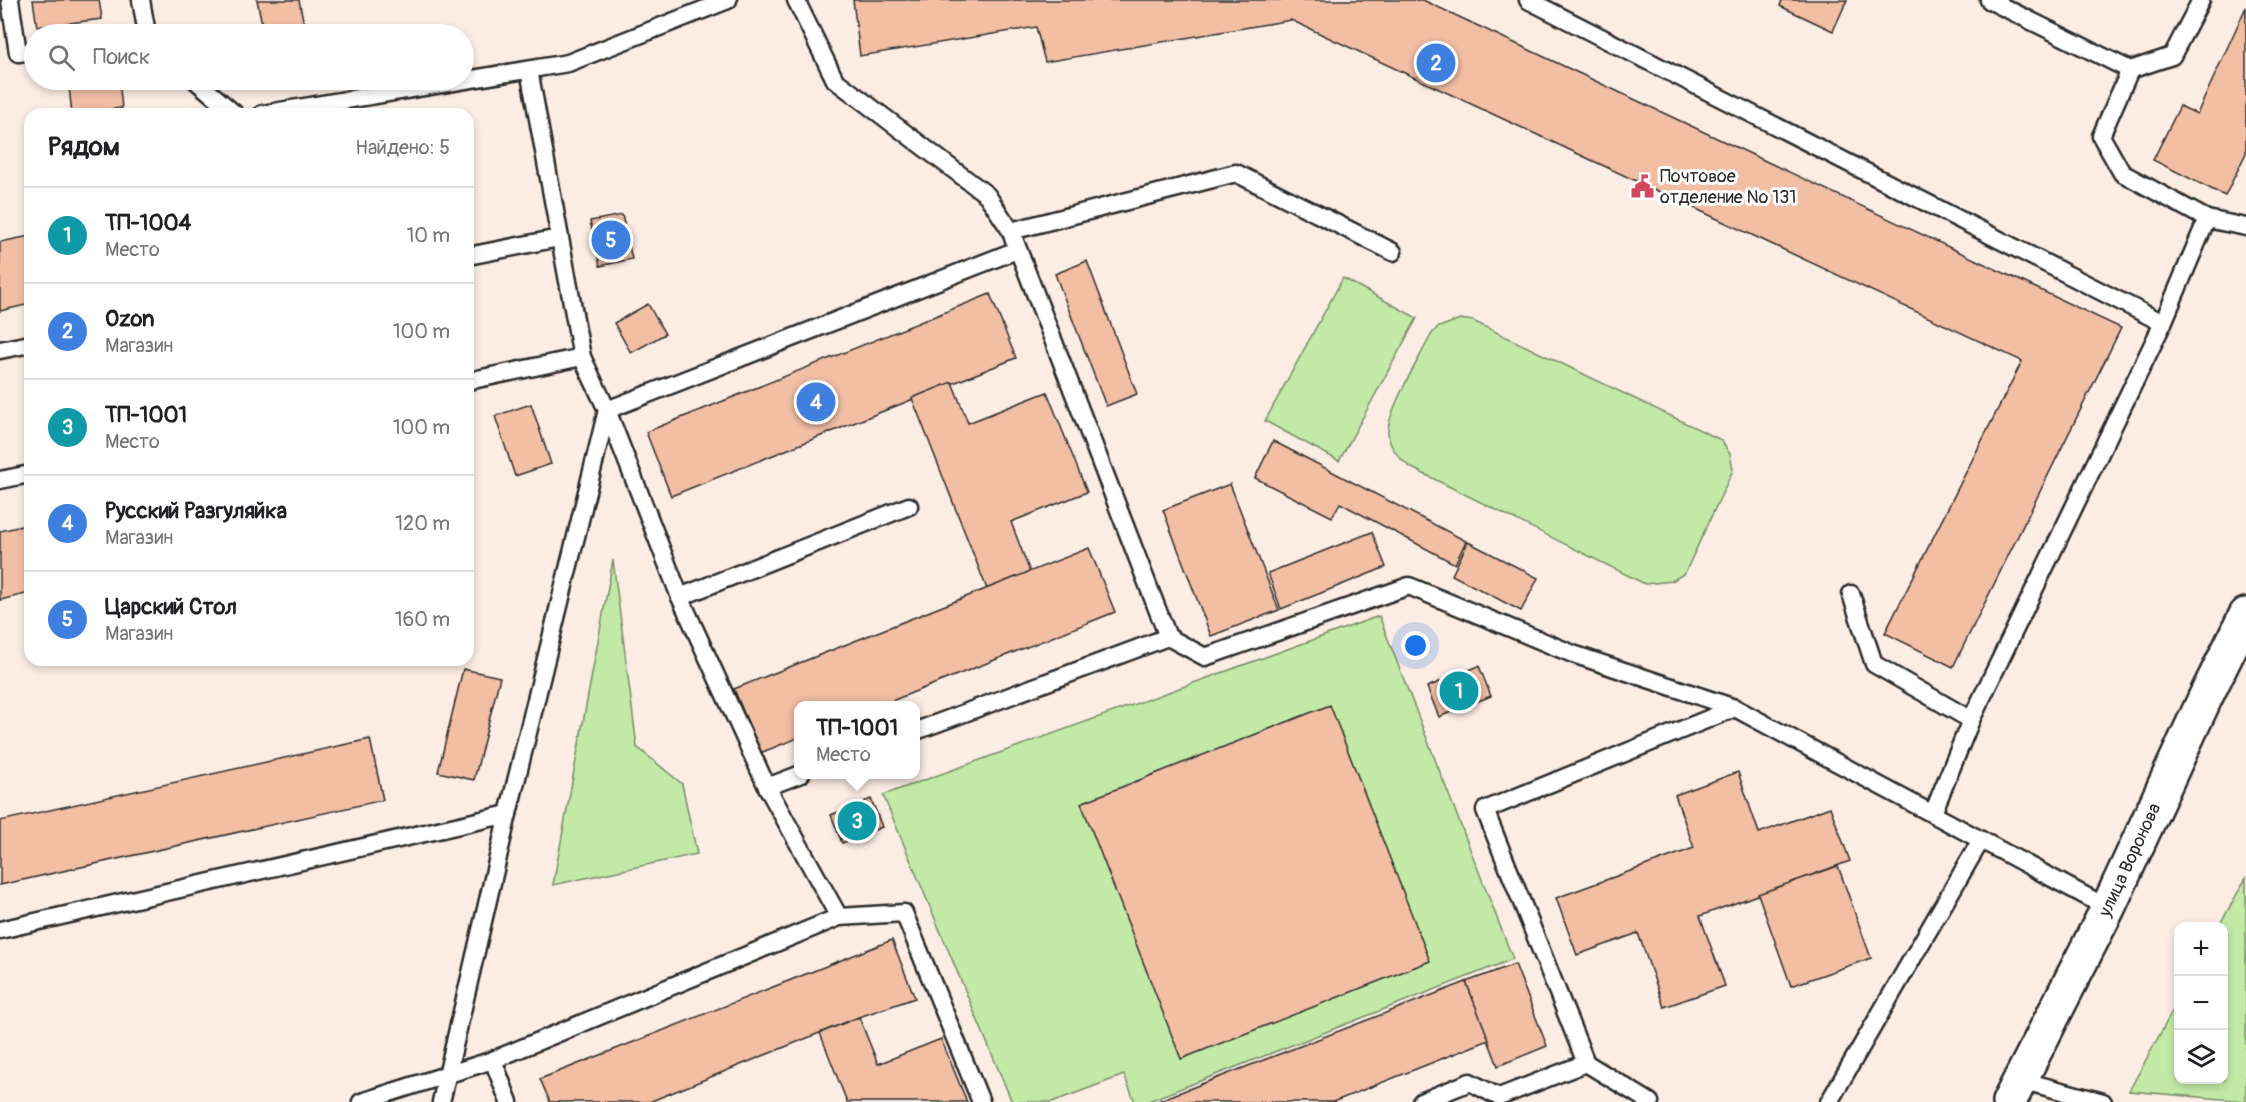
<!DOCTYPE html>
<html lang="ru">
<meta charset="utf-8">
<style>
:root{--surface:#fff;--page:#f6f6f6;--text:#202124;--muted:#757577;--line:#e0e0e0;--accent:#1a73e8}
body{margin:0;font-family:Pangolin,sans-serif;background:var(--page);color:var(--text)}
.controls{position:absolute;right:18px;bottom:18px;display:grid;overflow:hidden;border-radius:12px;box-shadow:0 3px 9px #0003}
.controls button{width:54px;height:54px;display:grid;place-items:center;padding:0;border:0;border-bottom:2px solid var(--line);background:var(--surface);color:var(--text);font:30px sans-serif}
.you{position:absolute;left:1416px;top:646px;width:21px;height:21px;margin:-15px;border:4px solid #fff;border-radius:50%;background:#1a73e8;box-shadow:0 0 0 9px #1a73e833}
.badge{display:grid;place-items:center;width:39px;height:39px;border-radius:50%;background:var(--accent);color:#fff;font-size:20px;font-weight:700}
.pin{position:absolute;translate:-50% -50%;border:3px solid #fff;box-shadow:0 2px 6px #0006}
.popup{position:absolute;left:794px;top:701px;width:126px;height:78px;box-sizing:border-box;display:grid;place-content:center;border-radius:12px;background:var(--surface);filter:drop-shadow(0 2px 4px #0005);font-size:20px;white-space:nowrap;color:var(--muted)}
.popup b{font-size:22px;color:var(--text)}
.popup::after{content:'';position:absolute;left:50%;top:100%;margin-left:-12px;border:12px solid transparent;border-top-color:var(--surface)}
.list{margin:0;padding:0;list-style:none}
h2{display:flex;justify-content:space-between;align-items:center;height:78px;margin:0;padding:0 24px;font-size:26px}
h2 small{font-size:20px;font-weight:400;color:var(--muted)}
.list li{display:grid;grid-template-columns:39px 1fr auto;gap:18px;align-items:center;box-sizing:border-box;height:96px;padding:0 24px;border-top:2px solid var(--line)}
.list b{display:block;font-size:22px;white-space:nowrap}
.list p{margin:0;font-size:20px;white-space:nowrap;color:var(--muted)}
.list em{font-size:20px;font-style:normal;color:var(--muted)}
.icon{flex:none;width:33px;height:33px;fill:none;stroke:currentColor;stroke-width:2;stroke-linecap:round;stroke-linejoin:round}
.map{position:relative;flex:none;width:2246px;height:1102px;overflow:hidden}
.search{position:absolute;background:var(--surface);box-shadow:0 3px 9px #0003;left:24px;top:24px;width:450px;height:66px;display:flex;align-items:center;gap:15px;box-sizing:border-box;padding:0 21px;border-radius:33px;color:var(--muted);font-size:22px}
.panel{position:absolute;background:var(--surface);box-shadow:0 3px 9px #0003;left:24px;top:108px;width:450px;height:558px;border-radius:18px}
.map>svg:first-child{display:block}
</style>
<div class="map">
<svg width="2246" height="1102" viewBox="0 0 2246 1102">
<rect width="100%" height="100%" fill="#fbece4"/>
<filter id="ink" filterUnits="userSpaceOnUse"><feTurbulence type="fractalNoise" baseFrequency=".0167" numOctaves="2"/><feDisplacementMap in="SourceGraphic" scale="12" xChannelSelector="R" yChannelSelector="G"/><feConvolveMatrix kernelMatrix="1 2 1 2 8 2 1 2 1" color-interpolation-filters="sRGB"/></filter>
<g filter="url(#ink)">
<g fill="#c2eaa6" stroke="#768a68" stroke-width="1.5">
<polygon points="1343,278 1417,318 1339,461 1265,421"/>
<path d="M1460,319L1473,321L1721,440L1730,454L1733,470L1685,573L1672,581L1645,584L1410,467C1400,459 1389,448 1388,433C1387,411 1420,357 1431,335L1437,328Z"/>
<polygon points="613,560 637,747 682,784 697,854 553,885"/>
<polygon points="1379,616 1513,959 1146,1102 1135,1102 1124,1075 1052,1102 1012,1102 883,795"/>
<polygon points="2246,878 2246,1101 2129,1091 2178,1001 2178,1080 2224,1080 2224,926 2219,926"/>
</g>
<g fill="#f2bea4" stroke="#2b2b2b" stroke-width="1.5">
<polygon points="33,0 99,0 102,19 37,27"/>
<polygon points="257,0 299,0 306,34 264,34"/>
<polygon points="853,0 1423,0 2121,328 1953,667 1885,633 2022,361 1291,20 1045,62 1036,27 860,56"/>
<polygon points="1782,0 1847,0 1833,31 1780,6"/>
<polygon points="2246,7 2246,153 2225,196 2153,160 2180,106 2197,114"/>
<polygon points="119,80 122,108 72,114 69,87"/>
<polygon points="622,215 632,259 600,266 590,221"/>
<polygon points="30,236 30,304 0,311 0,242"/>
<polygon points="1087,261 1137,394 1106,406 1055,274"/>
<polygon points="990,294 1016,358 671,496 646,432"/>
<polygon points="648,304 665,334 631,353 614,323"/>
<polygon points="952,382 968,423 1047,392 1087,492 1011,522 1030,572 987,589 912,398"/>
<polygon points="531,404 551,464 515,476 495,416"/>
<polygon points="1273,441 1466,541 1455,564 1340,503 1332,517 1255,478"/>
<polygon points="1230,484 1279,610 1211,636 1163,510"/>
<polygon points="30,524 30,593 0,600 0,531"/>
<polygon points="1372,532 1386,567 1281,609 1268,573"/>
<polygon points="1468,542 1538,578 1521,611 1452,575"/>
<polygon points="1089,548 1115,612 879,706 798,706 798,738 760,753 734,689"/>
<polygon points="1479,666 1491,696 1439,717 1427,687"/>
<polygon points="463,669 500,677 474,780 438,772"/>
<polygon points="1330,705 1430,961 1181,1059 1081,803"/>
<polygon points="370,739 383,800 0,885 0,821"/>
<polygon points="1738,772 1759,833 1830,807 1850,861 1700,916 1725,986 1664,1007 1638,933 1577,955 1556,898 1694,848 1675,795"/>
<polygon points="871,799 882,827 842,843 831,815"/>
<polygon points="1838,866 1871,958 1791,986 1758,894"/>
<polygon points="892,940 915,998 859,1017 649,1102 550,1102 540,1079"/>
<polygon points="1515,964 1547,1046 1498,1066 1466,982"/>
<polygon points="1466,982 1489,1040 1333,1102 1155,1102"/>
<polygon points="859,1017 878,1064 941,1039 967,1102 847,1102 820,1033"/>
</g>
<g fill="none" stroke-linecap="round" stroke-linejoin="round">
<defs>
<g id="lane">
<polyline points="10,0 18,53 34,51"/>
<polyline points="141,0 147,34"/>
<polyline points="796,0 835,80 987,195 1011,231 1168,637"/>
<polyline points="1528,0 2163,323"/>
<polyline points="1989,0 2130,70"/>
<polyline points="2201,0 2172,56 2130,70 2101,136 2122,173 2207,219 2246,227"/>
<polyline points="195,80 235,114"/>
<polyline points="262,114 568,63 728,0"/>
<polyline points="468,256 559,238"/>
<polyline points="0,350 30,344"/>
<polyline points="468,381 582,357"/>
<polyline points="0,480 30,474"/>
<polyline points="1851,594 1874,664 1971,720"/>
<polyline points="680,597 909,506"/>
<polyline points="916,731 1168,637 1205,657 1409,586 1573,654 1735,708 2108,908"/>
<polyline points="767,787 801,774"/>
<polyline points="1933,813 1971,720 2163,323 2207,219"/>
<polyline points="839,917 767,787 680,597 607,410 1017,250 1011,231 1236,173 1393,252"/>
<polyline points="0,930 508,814"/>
<polyline points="2020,1080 2103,1102"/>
<polyline points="361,1102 493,1060"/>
<polyline points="441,1102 508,814 607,410 582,357 529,70"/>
<polyline points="509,1102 493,1060 839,917 904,913 981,1102"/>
<polyline points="1421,1102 1470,1082 1499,1097 1586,1063"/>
<polyline points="1650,1102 1586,1063 1485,810 1735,708"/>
<polyline points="1829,1102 1981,840"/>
</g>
<polyline id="secondary" points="2009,1102 2108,908 2206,696 2246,615"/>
</defs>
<use href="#lane" stroke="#2b2b2b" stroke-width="21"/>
<use href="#secondary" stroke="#2b2b2b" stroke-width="38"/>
<use href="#lane" stroke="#fff" stroke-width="16"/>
<use href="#secondary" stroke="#fff" stroke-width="33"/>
</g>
</g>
<defs>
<symbol id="civic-bare" viewBox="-9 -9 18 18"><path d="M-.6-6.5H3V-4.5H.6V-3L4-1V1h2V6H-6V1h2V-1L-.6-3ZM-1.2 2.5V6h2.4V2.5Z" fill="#d1495b" stroke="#fff" stroke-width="2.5" paint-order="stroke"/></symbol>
</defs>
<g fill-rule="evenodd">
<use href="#civic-bare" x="1626" y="170" width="33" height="33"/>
</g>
<g text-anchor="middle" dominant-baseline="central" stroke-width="6" stroke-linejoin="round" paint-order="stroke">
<g font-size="18" fill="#2b2b2b" stroke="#fff" text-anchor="start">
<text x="1660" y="176">Почтовое<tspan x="1660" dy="21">отделение № 131</tspan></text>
</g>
<g font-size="18" fill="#2b2b2b" stroke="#fff">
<text transform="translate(2130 860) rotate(-65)">улица Воронова</text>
</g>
</g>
</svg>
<div class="controls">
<button>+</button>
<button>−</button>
<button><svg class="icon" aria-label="layers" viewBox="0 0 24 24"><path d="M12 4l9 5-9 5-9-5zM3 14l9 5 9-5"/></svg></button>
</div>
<div class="you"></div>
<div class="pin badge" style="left:1459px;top:691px;background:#0f9aa8">1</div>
<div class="pin badge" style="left:1436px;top:63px;background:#3f7fe0">2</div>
<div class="pin badge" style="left:857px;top:821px;background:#0f9aa8">3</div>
<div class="popup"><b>ТП-1001</b>Место</div>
<div class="pin badge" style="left:816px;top:402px;background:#3f7fe0">4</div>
<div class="pin badge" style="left:611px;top:240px;background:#3f7fe0">5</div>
<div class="search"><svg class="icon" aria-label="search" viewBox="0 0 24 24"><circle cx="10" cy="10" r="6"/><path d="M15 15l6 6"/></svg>Поиск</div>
<section class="panel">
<h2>Рядом<small>Найдено: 5</small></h2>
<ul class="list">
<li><span class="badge" style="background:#0f9aa8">1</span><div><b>ТП-1004</b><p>Место</p></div><em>10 m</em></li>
<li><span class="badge" style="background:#3f7fe0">2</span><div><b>Ozon</b><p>Магазин</p></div><em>100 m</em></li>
<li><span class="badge" style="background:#0f9aa8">3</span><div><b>ТП-1001</b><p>Место</p></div><em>100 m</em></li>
<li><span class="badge" style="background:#3f7fe0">4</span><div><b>Русский Разгуляйка</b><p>Магазин</p></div><em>120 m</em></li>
<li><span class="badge" style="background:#3f7fe0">5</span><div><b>Царский Стол</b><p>Магазин</p></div><em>160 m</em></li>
</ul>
</section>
</div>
